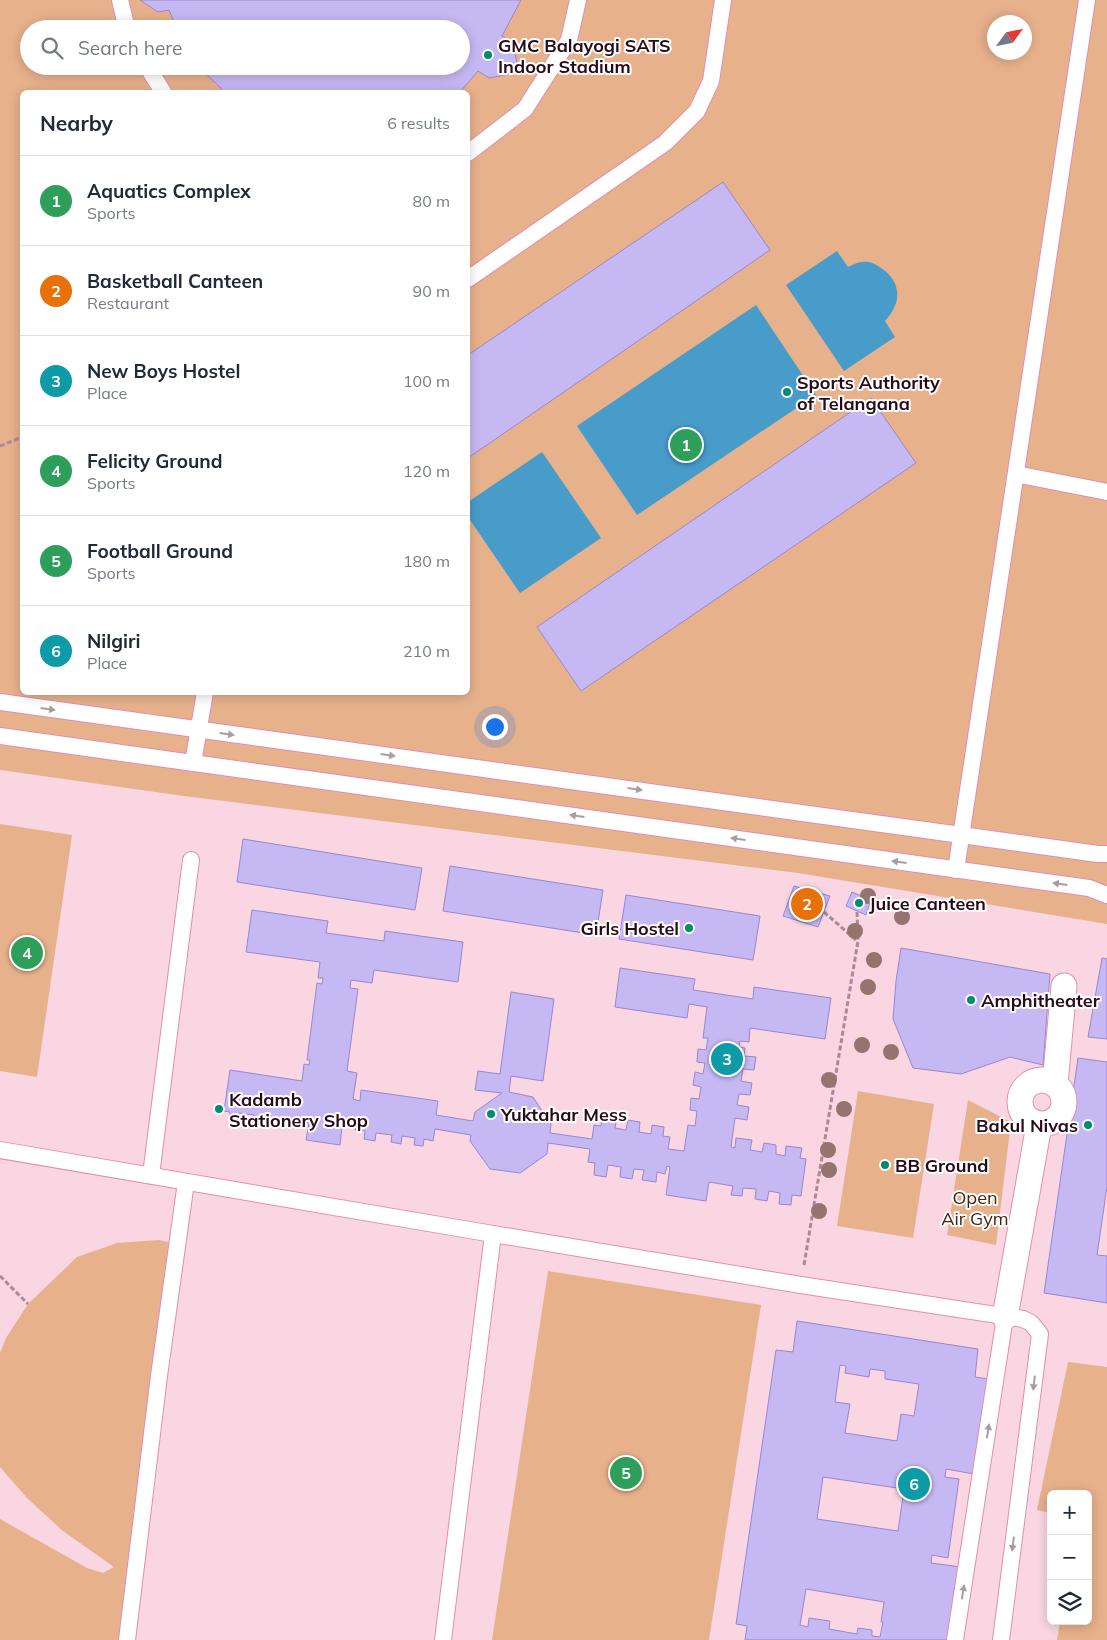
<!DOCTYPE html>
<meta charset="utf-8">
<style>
:root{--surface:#fff;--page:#f2f2f3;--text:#1f2937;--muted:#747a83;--line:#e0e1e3;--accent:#7c3aed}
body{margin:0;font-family:Mulish,sans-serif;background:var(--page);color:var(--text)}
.controls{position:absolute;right:15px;bottom:15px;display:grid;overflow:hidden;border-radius:8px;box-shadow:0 2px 12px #0003}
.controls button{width:45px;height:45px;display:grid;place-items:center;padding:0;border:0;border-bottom:1px solid var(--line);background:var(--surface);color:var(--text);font:25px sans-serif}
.compass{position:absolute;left:987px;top:15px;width:45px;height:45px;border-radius:50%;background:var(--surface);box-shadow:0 2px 12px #0003;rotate:57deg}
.you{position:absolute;left:494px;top:726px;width:18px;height:18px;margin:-12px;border:4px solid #fff;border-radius:50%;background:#1a73e8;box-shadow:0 0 0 8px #1a73e833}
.badge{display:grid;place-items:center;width:32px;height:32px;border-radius:50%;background:var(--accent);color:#fff;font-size:16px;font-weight:700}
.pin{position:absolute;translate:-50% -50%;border:2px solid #fff;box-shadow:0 1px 5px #0006}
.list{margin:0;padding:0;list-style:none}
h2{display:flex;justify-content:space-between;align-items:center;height:65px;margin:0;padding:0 20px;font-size:21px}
h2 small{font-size:16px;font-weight:400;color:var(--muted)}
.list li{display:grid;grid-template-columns:32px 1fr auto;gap:15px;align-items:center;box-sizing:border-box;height:90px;padding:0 20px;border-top:1px solid var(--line)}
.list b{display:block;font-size:19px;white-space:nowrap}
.list p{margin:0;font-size:16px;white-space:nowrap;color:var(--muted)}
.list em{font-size:16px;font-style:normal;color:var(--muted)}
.icon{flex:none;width:28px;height:28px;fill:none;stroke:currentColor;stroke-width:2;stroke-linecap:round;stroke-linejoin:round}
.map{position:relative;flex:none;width:1107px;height:1640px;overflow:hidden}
.search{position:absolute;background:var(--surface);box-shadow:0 2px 12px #0003;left:20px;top:20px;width:450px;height:55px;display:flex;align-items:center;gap:12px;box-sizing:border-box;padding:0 18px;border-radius:28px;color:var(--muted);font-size:19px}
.panel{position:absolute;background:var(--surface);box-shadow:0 2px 12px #0003;left:20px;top:90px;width:450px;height:605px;border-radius:8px}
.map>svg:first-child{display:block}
</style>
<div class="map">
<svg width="1107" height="1640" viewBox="0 0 1107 1640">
<rect width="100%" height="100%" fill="#f9d6e2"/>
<g fill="#e7b18c" fill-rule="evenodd">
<path d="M0,0H1107V924L798,873L184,796L0,770ZM994,22H1024V52H994ZM29,29H461V66H29ZM22,92H468V692H22Z"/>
<polygon points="0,824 72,835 37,1077 0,1071"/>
<polygon points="858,1091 934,1104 913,1238 837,1226"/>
<polygon points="968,1100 1011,1122 996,1245 947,1235"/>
<polygon points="159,1240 177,1244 127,1640 0,1640 0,1519 87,1568 103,1573 114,1567 63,1531 27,1498 0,1467 0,1353 6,1338 28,1304 77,1257 117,1243"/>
<polygon points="548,1271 761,1305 709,1640 492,1640"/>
<polygon points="1068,1362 1107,1367 1107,1640 1057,1640 1060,1621 1088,1621 1088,1494 1051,1494 1051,1513 1037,1510"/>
</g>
<g fill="#489cca">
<path d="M837,251L848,267C852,265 858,262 863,262C869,261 876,264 881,268C902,282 902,303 885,321L895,337L844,371L786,285Z"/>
<polygon points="756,305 816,395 637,515 577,426"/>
<polygon points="542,452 601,538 520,593 468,517 468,502"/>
</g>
<g fill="#c6b8f3" stroke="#9987ce" fill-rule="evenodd">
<polygon points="140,0 521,0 502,36 513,44 519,72 489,78 478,71 460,92 225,92 198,66 461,66 461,29 177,29 169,10 158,12"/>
<polygon points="723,182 770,250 468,458 468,355"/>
<polygon points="871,398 916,463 581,691 537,627"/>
<polygon points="243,839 422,868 415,910 237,882"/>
<polygon points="450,866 603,890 596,935 443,911"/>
<polygon points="794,886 830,896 818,927 783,916"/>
<polygon points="852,892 871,900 866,915 846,906"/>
<polygon points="626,895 760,916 753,960 619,939"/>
<polygon points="252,910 328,921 326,933 384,941 385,931 463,942 458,982 374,970 372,983 351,980 350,988 358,989 347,1071 357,1073 353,1099 360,1101 361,1090 438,1101 436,1115 473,1121 475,1112 502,1093 475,1090 478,1071 500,1074 511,992 554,999 543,1081 511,1076 509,1092 533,1097 551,1124 550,1133 592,1139 594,1125 601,1126 602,1116 617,1118 615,1128 626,1130 628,1120 640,1122 639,1132 651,1134 652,1125 664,1127 663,1136 670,1137 668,1149 684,1151 688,1125 695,1126 697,1111 690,1110 691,1098 699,1099 701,1087 693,1085 695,1072 703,1074 705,1063 697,1062 698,1049 706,1050 708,1038 703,1038 707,1007 689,1004 687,1018 615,1007 620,968 695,979 693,990 753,999 754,987 831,998 825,1039 750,1028 749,1042 740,1041 739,1047 745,1048 744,1056 756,1057 754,1070 743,1069 741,1081 752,1083 750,1095 739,1094 737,1105 749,1107 747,1120 735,1118 731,1147 735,1148 736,1138 752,1140 750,1150 762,1152 764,1143 776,1145 776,1154 785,1156 786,1146 802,1148 800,1158 806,1159 801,1196 792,1195 791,1205 779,1204 780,1193 769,1191 767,1201 755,1199 756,1189 743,1188 742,1196 731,1195 733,1186 709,1182 706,1201 666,1195 670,1167 667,1166 665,1174 657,1172 656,1182 642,1180 644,1170 634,1169 632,1179 620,1177 621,1167 608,1165 606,1177 594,1175 595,1163 588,1162 590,1149 548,1143 547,1154 520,1173 490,1169 470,1141 471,1135 435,1129 433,1141 424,1139 423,1146 414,1145 415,1138 402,1136 401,1144 391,1142 392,1135 376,1133 375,1141 364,1139 365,1131 355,1130 357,1120 343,1118 340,1145 306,1140 309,1123 289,1121 288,1128 276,1126 277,1119 264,1117 263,1124 253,1123 254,1115 239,1113 238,1120 229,1119 230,1112 224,1111 230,1070 302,1081 304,1064 309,1065 310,1060 307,1060 317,983 322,984 323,978 318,978 320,962 246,952"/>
<polygon points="901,948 1050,974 1043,1065 1010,1057 961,1074 913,1068 893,1019 896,981"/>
<polygon points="1102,958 1107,959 1107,1039 1088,1037"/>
<polygon points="1078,1058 1107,1062 1107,1187 1097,1255 1107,1256 1107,1303 1044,1293"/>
<path d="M797,1321L978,1349L975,1377L989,1379L974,1474L946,1469L945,1477L959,1479L948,1558L932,1555L931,1563L961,1567L950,1640H745L747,1626L736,1624L776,1350L793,1352ZM840,1365L846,1366L845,1373L869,1377L870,1369L885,1371V1379L919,1384L914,1416L901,1414L897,1441L845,1433L850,1404L835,1402ZM823,1477L904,1489L898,1531L817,1519ZM806,1589L884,1602L881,1622H883L880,1637L872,1636V1630L858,1628L857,1634L829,1629L830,1621L809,1618L808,1627L800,1625Z"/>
</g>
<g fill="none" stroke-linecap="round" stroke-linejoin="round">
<defs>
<g id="service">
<polyline points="120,0 127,29"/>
<polyline points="147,66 163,92"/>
<polyline points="468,153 525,109 569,40 578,0"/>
<polyline points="468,279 665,143 697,111 711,81 723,0"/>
<polyline points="1016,474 1107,492"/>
<polyline points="0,702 1098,854 1107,854"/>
<polyline points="0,736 1089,888 1107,895"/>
<polyline points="193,763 205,692"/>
<polyline points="956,870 1087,0"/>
<polyline points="0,1150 493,1234 801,1285 1023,1319 1031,1323 1040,1334 1001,1640"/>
<polyline points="151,1175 191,860"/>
<polyline points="127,1640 159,1376 186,1182"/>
<polyline points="443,1640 493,1234"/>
<polyline points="955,1640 1005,1317"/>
</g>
<g id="pedestrian">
<circle cx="1042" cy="1102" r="22"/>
<polyline points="1055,1084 1064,986"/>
<polyline points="1005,1317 1039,1125"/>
</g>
</defs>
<use href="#service" stroke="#e08fae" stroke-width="18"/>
<use href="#pedestrian" stroke="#e08fae" stroke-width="27"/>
<g stroke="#ab8a96" stroke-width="3" stroke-dasharray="5 2.5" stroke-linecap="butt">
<polyline points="0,446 22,437"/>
<polyline points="824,912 857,941"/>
<polyline points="804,1265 858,941 857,911"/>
<polyline points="0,1276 28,1304"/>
</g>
<use href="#service" stroke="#fff" stroke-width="16"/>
<use href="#pedestrian" stroke="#fff" stroke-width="25"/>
</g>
<g fill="#93746e">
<circle cx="868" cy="896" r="8"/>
<circle cx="902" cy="917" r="8"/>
<circle cx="855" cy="931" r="8"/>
<circle cx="874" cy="960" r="8"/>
<circle cx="868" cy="987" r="8"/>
<circle cx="862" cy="1045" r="8"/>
<circle cx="891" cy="1052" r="8"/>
<circle cx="829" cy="1080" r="8"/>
<circle cx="844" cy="1109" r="8"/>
<circle cx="828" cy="1150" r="8"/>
<circle cx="829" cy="1170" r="8"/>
<circle cx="819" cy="1211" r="8"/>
</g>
<defs><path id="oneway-solid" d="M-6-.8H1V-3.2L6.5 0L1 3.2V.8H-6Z" transform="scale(1.25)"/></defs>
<g fill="#a99da3">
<use href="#oneway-solid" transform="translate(48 709) rotate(8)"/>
<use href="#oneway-solid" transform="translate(227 734) rotate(8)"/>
<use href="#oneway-solid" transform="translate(388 755) rotate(8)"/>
<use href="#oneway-solid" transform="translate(635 789) rotate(8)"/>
<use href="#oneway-solid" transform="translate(577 816) rotate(-172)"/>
<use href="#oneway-solid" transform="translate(738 839) rotate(-172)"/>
<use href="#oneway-solid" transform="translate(899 862) rotate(-172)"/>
<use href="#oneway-solid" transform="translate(1060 884) rotate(-172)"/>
<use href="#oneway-solid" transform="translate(1034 1383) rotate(97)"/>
<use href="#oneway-solid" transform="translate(988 1431) rotate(-81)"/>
<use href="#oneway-solid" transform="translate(1013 1544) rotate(97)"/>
<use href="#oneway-solid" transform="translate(963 1592) rotate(-81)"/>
</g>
<g fill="#008c74" stroke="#fff" stroke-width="2">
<circle cx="488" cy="55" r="5"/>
<circle cx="787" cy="392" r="5"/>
<circle cx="859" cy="903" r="5"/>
<circle cx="689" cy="928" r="5"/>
<circle cx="971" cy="1000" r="5"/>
<circle cx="219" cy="1109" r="5"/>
<circle cx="491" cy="1114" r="5"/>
<circle cx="1088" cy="1125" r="5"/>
<circle cx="885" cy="1165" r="5"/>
</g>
<g text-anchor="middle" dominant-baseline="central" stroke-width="4" stroke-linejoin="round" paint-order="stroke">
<g font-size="18" font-weight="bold" fill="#280b18" stroke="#fff" text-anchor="start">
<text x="498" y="45">GMC Balayogi SATS<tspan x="498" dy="21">Indoor Stadium</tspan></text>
<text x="797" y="382">Sports Authority<tspan x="797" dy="21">of Telangana</tspan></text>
<text x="869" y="903">Juice Canteen</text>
<text x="679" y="928" text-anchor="end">Girls Hostel</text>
<text x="981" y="1000">Amphitheater</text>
<text x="229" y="1099">Kadamb<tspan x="229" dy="21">Stationery Shop</tspan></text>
<text x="501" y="1114">Yuktahar Mess</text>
<text x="1078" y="1125" text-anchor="end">Bakul Nivas</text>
<text x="895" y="1165">BB Ground</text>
</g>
<g font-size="18" fill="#40240f" stroke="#fff">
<text x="975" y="1197">Open<tspan x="975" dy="21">Air Gym</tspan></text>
</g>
</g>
</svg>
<div class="controls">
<button>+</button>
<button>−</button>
<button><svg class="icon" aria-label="layers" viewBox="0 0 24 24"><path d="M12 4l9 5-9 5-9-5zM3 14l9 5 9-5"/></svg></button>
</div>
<svg class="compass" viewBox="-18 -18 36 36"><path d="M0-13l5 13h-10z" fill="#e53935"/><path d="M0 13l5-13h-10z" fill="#747a83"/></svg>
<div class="you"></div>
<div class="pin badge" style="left:686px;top:445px;background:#2e9e5b">1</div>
<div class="pin badge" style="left:807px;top:904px;background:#e8710a">2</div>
<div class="pin badge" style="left:727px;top:1059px;background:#0f9aa8">3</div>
<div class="pin badge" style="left:27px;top:953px;background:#2e9e5b">4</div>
<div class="pin badge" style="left:626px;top:1473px;background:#2e9e5b">5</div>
<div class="pin badge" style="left:914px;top:1484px;background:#0f9aa8">6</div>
<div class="search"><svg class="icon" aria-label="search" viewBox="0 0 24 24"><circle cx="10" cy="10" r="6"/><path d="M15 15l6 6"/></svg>Search here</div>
<section class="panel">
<h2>Nearby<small>6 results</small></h2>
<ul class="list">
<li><span class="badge" style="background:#2e9e5b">1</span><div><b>Aquatics Complex</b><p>Sports</p></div><em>80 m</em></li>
<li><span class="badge" style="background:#e8710a">2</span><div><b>Basketball Canteen</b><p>Restaurant</p></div><em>90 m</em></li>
<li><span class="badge" style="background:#0f9aa8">3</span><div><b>New Boys Hostel</b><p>Place</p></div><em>100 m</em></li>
<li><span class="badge" style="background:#2e9e5b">4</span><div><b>Felicity Ground</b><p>Sports</p></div><em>120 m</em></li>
<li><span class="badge" style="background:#2e9e5b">5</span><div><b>Football Ground</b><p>Sports</p></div><em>180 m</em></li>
<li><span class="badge" style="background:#0f9aa8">6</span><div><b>Nilgiri</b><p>Place</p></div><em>210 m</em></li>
</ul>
</section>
</div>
